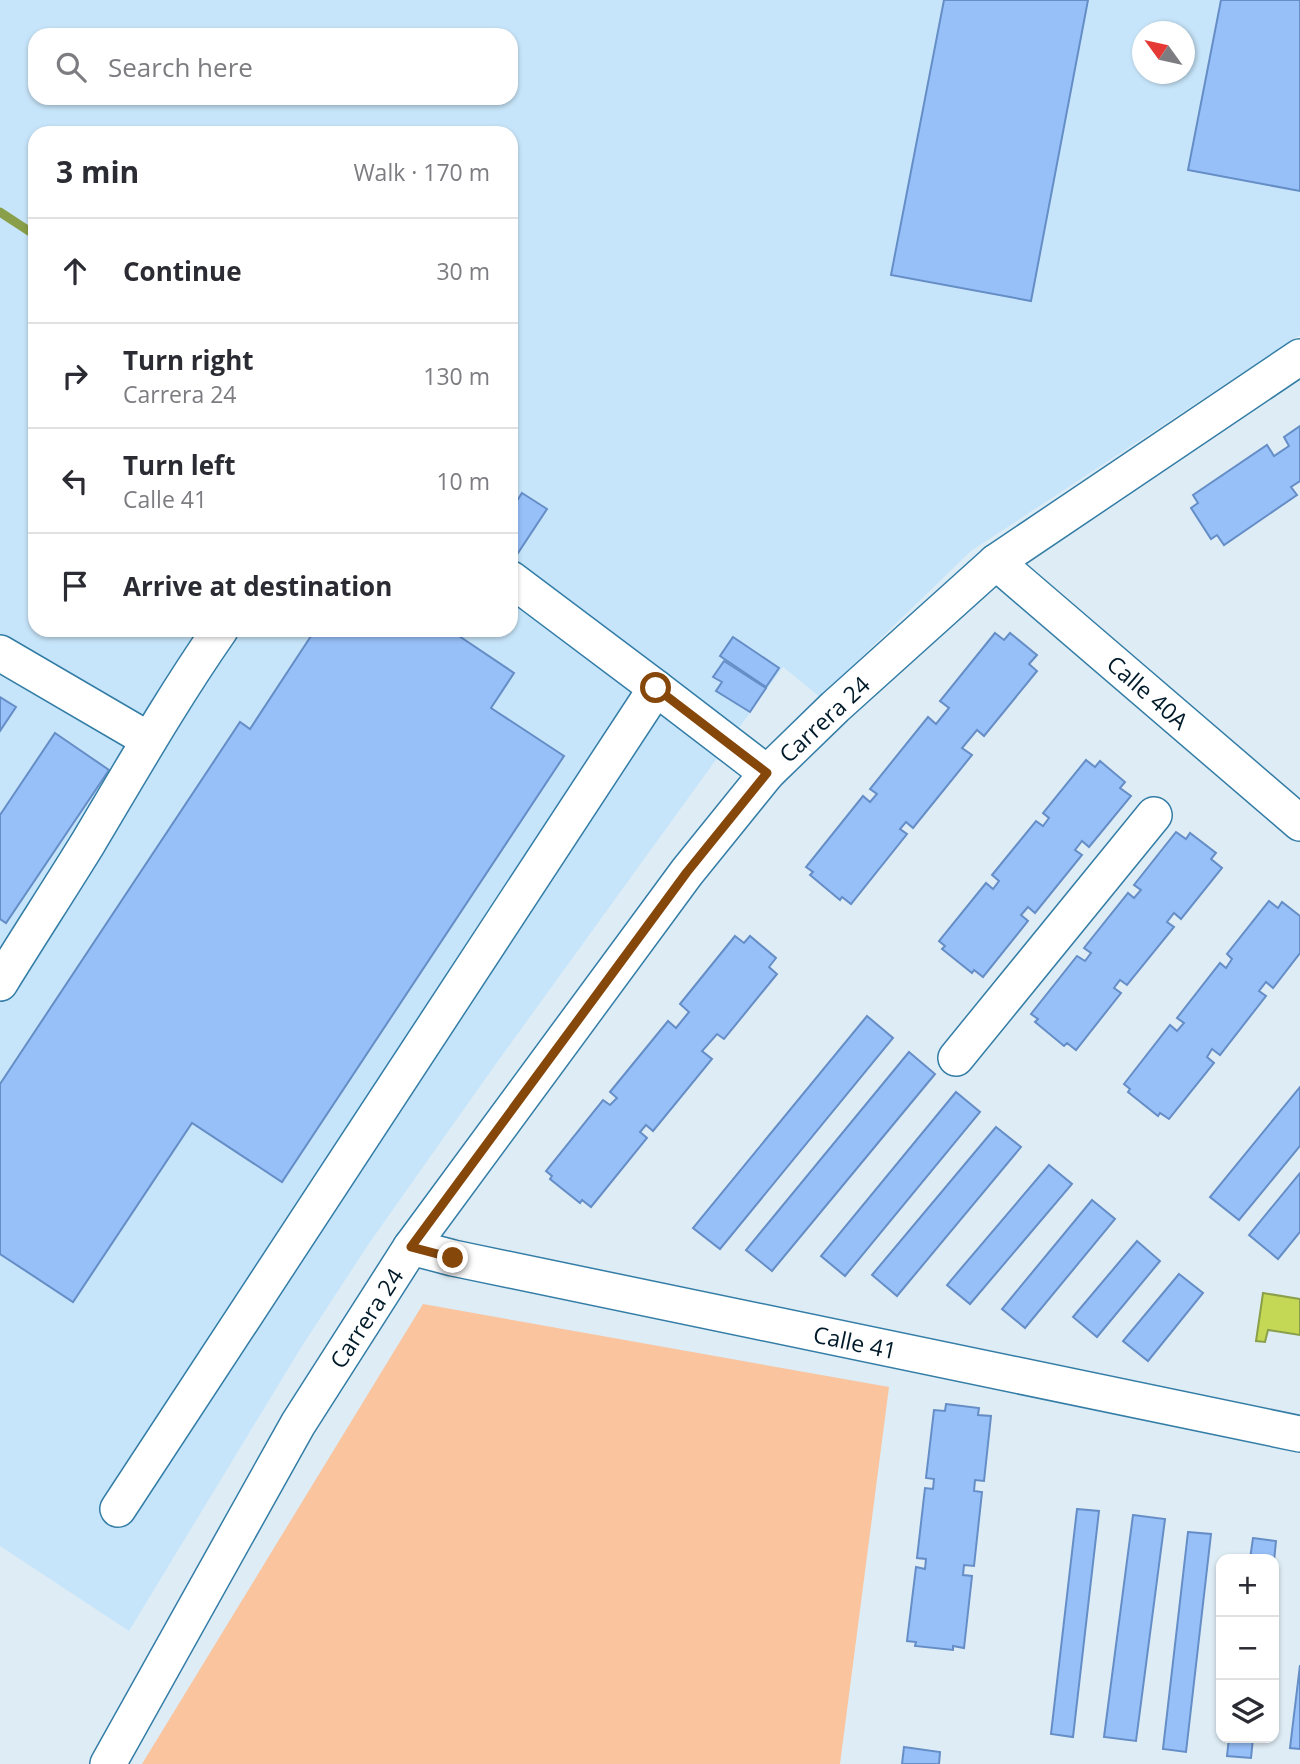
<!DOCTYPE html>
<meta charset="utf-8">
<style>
:root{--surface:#fff;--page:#f2f2f3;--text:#2b2b33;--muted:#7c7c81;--line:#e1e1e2}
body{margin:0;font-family:"Open Sans",sans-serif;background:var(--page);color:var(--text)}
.controls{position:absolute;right:21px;bottom:21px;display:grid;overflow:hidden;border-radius:14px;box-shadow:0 2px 5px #0004}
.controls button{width:63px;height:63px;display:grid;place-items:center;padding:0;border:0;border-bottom:2px solid var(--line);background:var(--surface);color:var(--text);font:35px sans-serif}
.compass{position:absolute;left:1132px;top:21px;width:63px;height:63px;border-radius:50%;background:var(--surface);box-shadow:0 2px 5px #0004;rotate:303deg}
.stop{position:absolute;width:21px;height:21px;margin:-16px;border:5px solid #86470b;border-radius:50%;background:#fff}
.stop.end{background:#86470b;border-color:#fff;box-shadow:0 2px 7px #0008}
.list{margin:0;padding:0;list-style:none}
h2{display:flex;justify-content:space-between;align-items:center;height:91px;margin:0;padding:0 28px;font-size:30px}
h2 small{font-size:23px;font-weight:400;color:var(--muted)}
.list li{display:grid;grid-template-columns:46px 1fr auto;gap:21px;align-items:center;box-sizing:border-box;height:105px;padding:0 28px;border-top:2px solid var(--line)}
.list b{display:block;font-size:26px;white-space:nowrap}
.list p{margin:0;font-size:23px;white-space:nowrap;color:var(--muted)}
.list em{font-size:23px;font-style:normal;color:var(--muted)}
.icon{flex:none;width:38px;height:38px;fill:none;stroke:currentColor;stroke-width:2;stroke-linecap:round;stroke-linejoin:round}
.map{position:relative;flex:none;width:1300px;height:1764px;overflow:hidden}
.search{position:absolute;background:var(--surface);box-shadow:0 2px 5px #0004;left:28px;top:28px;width:490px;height:77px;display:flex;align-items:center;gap:18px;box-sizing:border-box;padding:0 24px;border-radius:21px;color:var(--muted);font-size:26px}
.panel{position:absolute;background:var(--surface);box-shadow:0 2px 5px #0004;left:28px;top:126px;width:490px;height:511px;border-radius:21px}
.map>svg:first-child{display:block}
</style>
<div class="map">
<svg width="1300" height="1764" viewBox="0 0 1300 1764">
<rect width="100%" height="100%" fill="#deecf5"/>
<path fill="#c7e5fa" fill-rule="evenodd" d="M0,0H1300V335L971,551L820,697L783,667L493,1068L370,1242L302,1346L129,1631L0,1546ZM1142,32H1184V74H1142ZM35,35H511V98H35ZM35,133H511V630H35Z"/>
<polygon fill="#f9c49e" points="423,1304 889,1387 840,1764 142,1764"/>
<polygon fill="#c5d856" stroke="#8a9f49" stroke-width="2" points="1263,1293 1300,1299 1300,1335 1268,1330 1265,1342 1256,1341"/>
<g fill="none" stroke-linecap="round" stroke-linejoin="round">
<polyline stroke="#8a9f49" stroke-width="9" points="0,212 35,235"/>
</g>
<g fill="#97c0f9" stroke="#658dc6" stroke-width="2">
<polygon points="944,0 1088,0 1031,301 891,275"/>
<polygon points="1221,0 1300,0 1300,191 1188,170"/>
<polygon points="1300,426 1300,481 1291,487 1297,495 1224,545 1217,535 1211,539 1191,508 1198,503 1193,495 1267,445 1274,456 1289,446 1284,437"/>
<polygon points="522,493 547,509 514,559 511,557 511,510"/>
<polygon points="315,630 450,630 514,673 491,708 564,756 282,1182 192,1123 73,1302 0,1254 0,1084 240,722 250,729"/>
<polygon points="995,633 1004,640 1010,633 1037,655 1029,664 1037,671 984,736 977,730 962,748 972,755 913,828 906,822 900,829 907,834 851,904 842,897 840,900 810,875 813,872 806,867 863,796 870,802 877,794 870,789 928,717 936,724 949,708 940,701"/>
<polygon points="733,637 779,668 766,687 720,656"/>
<polygon points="724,661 766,688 750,712 716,691 722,682 713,677"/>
<polygon points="0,697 16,707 0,731"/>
<polygon points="55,733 109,770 6,923 0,919 0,815"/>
<polygon points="1086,760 1095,767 1100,761 1125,782 1120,788 1131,796 1089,847 1082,841 1075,850 1082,855 1035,913 1028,907 1021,915 1028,921 983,977 974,970 972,973 942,949 945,946 939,941 986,883 993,889 999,881 992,875 1036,821 1043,826 1049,818 1043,813"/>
<polygon points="1176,832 1186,839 1190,833 1216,853 1211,859 1222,868 1181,919 1174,913 1167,922 1174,927 1127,985 1120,980 1114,988 1121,993 1076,1050 1067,1043 1064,1046 1035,1022 1038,1019 1031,1014 1077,956 1085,961 1091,953 1084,948 1128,893 1134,898 1141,890 1134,885"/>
<polygon points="1269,901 1278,908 1282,902 1300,916 1300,953 1273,988 1266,982 1259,991 1266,996 1220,1055 1212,1049 1207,1057 1214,1063 1169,1119 1160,1113 1158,1116 1128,1092 1130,1089 1124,1084 1170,1025 1177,1031 1184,1023 1177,1018 1220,963 1226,968 1232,959 1227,954"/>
<polygon points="735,936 744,943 750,936 776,958 769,967 777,974 724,1039 717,1034 702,1051 712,1059 653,1131 646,1125 640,1132 647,1138 591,1207 582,1200 580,1203 550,1179 552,1176 546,1171 603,1100 610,1105 617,1098 610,1092 668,1021 676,1028 689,1012 680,1004"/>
<polygon points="867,1016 893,1038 720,1249 693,1228"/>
<polygon points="909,1052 935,1074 772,1271 746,1250"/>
<polygon points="1300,1087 1300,1146 1239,1220 1210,1197"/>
<polygon points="956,1092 980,1112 845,1276 821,1256"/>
<polygon points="996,1127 1021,1147 897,1296 872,1275"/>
<polygon points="1049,1165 1072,1184 970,1304 947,1285"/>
<polygon points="1300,1173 1300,1232 1278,1259 1249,1235"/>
<polygon points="1092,1200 1115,1219 1025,1328 1002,1309"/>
<polygon points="1137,1241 1160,1261 1097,1337 1073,1317"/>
<polygon points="1179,1274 1203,1293 1148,1361 1123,1341"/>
<polygon points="946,1404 979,1408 978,1415 991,1416 984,1481 975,1480 974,1491 982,1492 974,1566 964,1565 963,1575 972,1576 964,1648 953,1646 953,1650 915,1646 916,1642 907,1641 916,1567 925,1569 926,1559 917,1558 925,1488 933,1489 934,1479 926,1478 934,1410 945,1411"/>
<polygon points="1077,1509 1099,1511 1073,1737 1051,1734"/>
<polygon points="1133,1515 1165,1519 1136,1741 1104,1737"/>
<polygon points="1188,1532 1211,1534 1186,1752 1163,1749"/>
<polygon points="1253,1538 1276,1541 1274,1561 1274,1559 1250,1559"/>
<polygon points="1300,1665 1300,1749 1290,1748"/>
<polygon points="1229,1738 1253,1738 1251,1758 1227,1756"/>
<polygon points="904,1747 940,1752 939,1764 902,1764"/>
</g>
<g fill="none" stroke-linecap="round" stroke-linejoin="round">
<defs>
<g id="minor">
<polyline points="996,562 1300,823"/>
<polyline points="511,579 656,688 767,773"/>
<polyline points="0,653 149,740"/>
<path d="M0,983C29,936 59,890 88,843C131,771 172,699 220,630"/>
<polyline points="956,1058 1154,815"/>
<polyline points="411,1247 453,1258 1300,1434"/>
<polyline points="118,1509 656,688"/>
<polyline points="108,1764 298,1424 411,1247 687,872 767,773 835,707 996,562 1300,357"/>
</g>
</defs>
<use href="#minor" stroke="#337da6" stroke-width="38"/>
<use href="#minor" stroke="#fff" stroke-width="35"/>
</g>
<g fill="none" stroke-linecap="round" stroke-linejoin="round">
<polyline stroke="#86470b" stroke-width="9" points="453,1258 411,1247 687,872 767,773 656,688"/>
</g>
<g text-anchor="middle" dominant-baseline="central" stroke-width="5" stroke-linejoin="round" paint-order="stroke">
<g font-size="23" fill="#001a2a" stroke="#fff">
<text transform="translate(1148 692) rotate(41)">Calle 40A</text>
<text transform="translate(824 719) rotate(-43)">Carrera 24</text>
<text transform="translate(366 1318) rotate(-57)">Carrera 24</text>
<text transform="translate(855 1342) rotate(12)">Calle 41</text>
</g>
</g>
</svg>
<div class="controls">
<button>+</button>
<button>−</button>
<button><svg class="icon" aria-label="layers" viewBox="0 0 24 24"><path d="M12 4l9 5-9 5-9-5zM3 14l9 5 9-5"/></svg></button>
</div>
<svg class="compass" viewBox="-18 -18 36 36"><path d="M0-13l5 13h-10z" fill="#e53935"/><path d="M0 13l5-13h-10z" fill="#7c7c81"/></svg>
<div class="stop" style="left:656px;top:688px"></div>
<div class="stop end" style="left:453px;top:1258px"></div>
<div class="search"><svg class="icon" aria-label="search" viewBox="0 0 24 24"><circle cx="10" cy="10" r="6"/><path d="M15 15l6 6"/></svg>Search here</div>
<section class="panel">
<h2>3 min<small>Walk · 170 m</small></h2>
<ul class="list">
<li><svg class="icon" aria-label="ahead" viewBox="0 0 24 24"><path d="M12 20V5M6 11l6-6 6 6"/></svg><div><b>Continue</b></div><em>30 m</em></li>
<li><svg class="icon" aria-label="right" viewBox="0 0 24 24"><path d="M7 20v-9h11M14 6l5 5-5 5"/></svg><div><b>Turn right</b><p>Carrera 24</p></div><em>130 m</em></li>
<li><svg class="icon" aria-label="left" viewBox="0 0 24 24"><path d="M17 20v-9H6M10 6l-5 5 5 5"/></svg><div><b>Turn left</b><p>Calle 41</p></div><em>10 m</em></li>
<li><svg class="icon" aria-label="arrive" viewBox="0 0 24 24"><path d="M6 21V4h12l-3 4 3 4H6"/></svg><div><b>Arrive at destination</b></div></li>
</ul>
</section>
</div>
